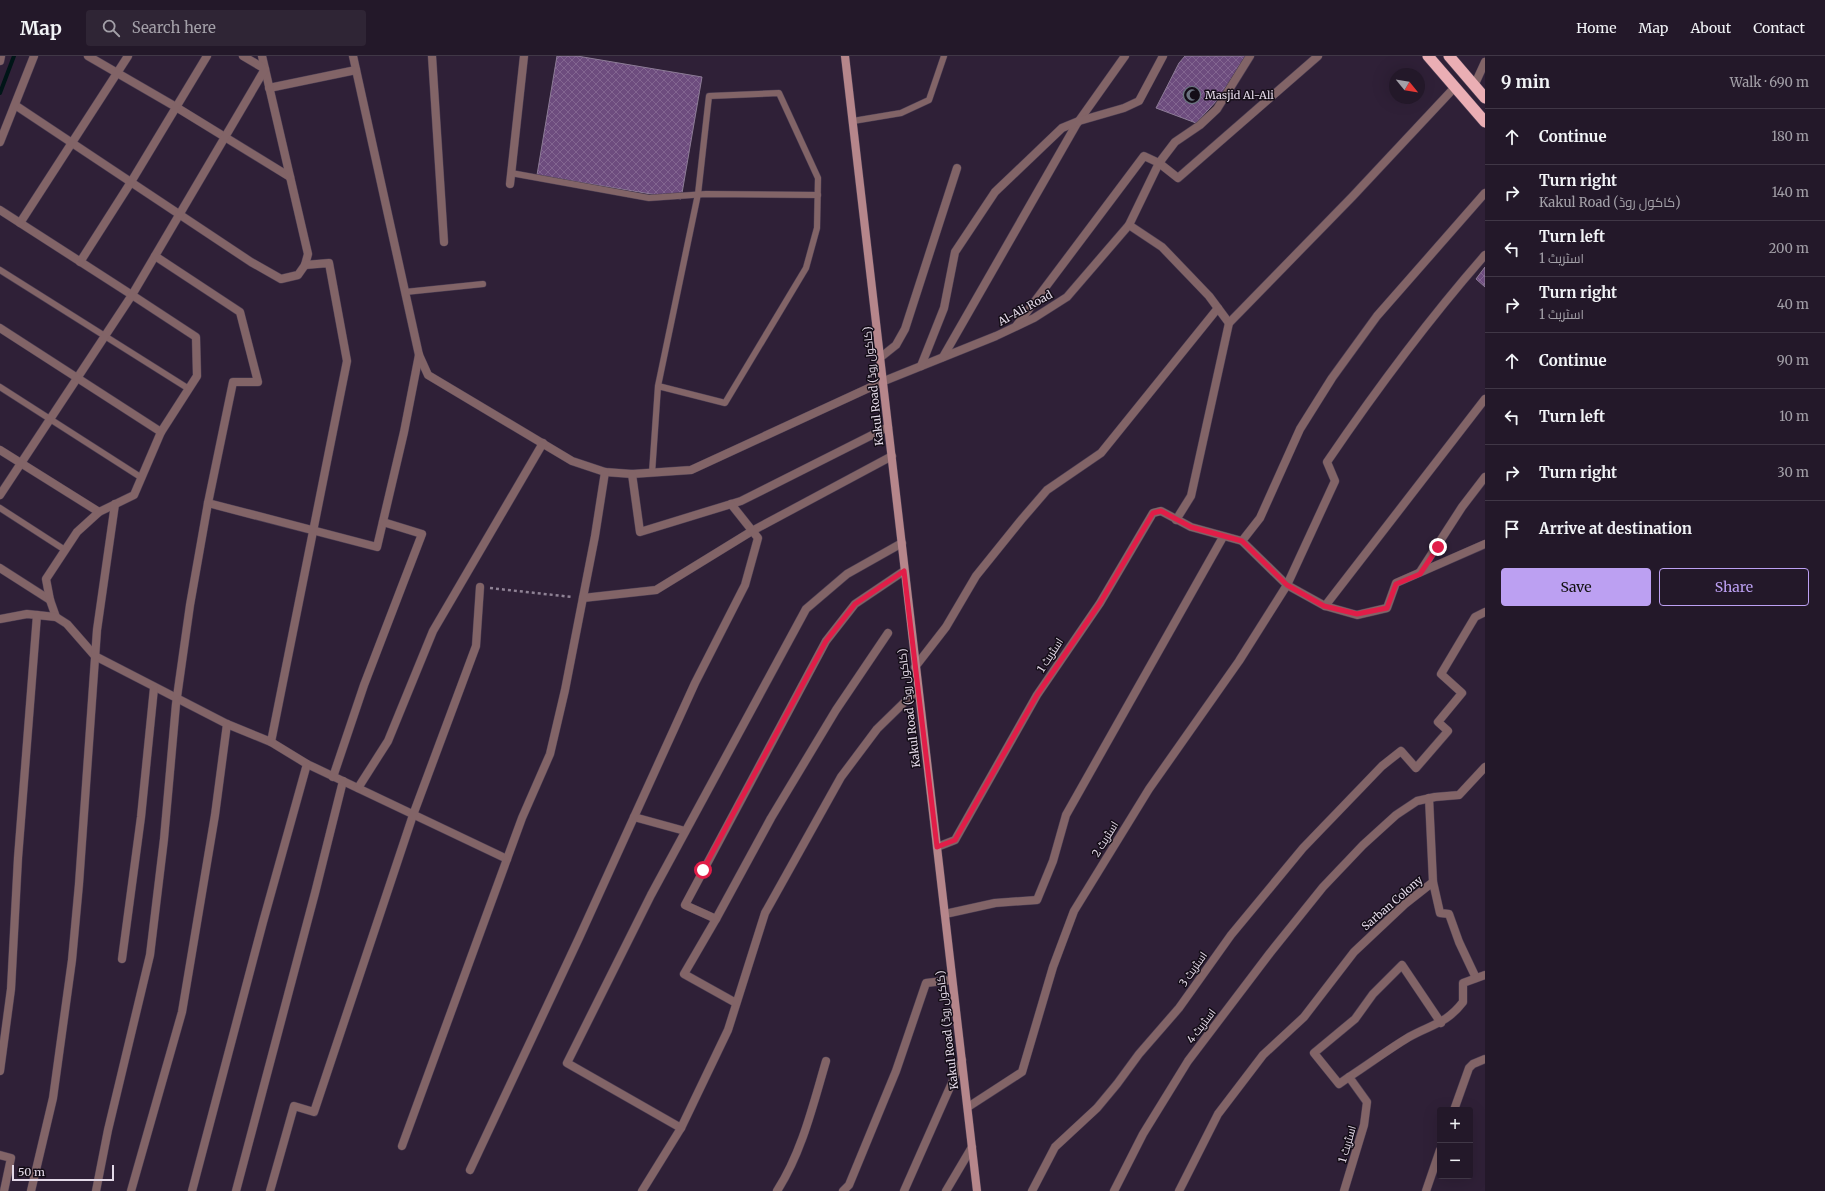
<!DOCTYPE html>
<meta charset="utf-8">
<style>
:root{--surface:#231829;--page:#2f2535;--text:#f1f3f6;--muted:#a3a0a8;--line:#403746;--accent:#bca0f2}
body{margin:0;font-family:Merriweather,Cairo,serif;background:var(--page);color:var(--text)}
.controls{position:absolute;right:12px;bottom:12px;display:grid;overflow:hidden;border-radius:4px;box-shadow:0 4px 16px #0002}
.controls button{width:36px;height:36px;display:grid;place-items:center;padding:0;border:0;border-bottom:1px solid var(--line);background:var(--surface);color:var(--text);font:20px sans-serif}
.compass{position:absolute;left:1389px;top:12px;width:36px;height:36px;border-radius:50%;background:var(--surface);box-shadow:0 4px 16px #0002;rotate:120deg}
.scale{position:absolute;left:12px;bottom:10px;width:102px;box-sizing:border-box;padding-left:4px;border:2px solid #e3d9e8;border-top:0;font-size:11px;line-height:14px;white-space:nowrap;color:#e3d9e8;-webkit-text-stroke:3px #140d17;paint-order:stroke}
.stop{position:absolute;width:12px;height:12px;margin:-9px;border:3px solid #e11d48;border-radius:50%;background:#fff}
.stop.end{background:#e11d48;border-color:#fff;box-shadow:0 1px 4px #0008}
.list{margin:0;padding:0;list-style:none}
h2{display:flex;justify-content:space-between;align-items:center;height:52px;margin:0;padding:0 16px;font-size:17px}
h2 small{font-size:13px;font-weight:400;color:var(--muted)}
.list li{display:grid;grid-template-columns:26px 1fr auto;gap:12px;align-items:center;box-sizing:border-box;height:56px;padding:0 16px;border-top:1px solid var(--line)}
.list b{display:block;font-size:15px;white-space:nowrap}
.list p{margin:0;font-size:13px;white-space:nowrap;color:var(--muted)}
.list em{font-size:13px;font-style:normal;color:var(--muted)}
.actions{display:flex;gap:8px;padding:12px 16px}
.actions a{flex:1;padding:9px 0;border:1px solid var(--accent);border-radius:4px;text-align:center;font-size:14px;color:var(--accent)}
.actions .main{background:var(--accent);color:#111}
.icon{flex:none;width:22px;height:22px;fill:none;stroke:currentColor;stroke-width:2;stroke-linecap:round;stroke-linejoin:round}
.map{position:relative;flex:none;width:1485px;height:1135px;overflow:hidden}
header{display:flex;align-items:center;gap:24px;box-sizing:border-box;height:56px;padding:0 20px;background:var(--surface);border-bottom:1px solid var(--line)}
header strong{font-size:19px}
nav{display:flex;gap:22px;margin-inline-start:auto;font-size:14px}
.search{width:280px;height:36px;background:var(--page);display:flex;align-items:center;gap:10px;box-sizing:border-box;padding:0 14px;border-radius:4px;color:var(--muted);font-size:15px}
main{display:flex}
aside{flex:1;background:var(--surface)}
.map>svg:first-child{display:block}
</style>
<header>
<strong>Map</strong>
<div class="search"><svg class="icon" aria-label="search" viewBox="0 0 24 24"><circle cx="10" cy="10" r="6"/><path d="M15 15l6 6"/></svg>Search here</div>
<nav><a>Home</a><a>Map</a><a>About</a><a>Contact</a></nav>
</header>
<main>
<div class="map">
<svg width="1485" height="1135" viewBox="0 0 1485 1135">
<defs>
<pattern id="building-cross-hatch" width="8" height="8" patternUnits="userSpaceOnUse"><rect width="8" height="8" fill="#6d4c7e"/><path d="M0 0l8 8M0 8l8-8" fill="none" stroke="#826590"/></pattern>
</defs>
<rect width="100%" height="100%" fill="#2f2037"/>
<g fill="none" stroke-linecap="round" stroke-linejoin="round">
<polyline stroke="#001517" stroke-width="4" points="0,37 14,0"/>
</g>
<g fill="url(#building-cross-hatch)" stroke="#8d7c97">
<polygon points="557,0 577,0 702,21 681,143 537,119"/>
<polygon points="1185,0 1246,0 1231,29 1196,67 1156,52 1179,7"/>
<polygon points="1485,211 1485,231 1476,223"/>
</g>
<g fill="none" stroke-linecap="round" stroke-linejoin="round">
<defs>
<g id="service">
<polyline points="853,65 901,57 929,44 944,0"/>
<polyline points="511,117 649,142 706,138 818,139"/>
<polyline points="0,214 189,333"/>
<polyline points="405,236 483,228"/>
<polyline points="0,331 142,422"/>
<polyline points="652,417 658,330 725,347 806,212 817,172 818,122 779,37 709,40 698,138 658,330"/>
<polyline points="0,452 65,494"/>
</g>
<g id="minor">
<polyline points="88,0 176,51 290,121"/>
<polyline points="353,0 419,299 428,319 572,405 605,416 632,418 691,414 884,325 996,280 1034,262 1067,241 1129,169 1159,107 1175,86 1200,69 1217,53 1250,0"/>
<polyline points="432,0 444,186"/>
<polyline points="0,5 1,0"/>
<polyline points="1474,30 1485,6"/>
<polyline points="269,32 356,14"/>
<polyline points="15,49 251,206 281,223 298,219 305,209 308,198 262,0"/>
<polyline points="0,86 34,0"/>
<polyline points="510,128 524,0"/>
<polyline points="0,154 132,239 0,439"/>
<polyline points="20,167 128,0"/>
<polyline points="1129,169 1162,191 1209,240 1229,267"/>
<polyline points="80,206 131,126 207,0"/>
<polyline points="1017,269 1144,100 1159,107 1178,122 1318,0"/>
<polyline points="0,272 161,376"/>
<polyline points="881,301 896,289 905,273 957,112"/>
<polyline points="943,301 1076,69 1125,0"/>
<polyline points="921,310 944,252 955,196 995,136 1062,72 1079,65 1124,52 1139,45 1163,0"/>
<polyline points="0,394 99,456"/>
<polyline points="632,418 640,476 741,445 888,371"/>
<polyline points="208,447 377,491 404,376 419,299"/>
<polyline points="1176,464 1191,440 1229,267 1352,141 1455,31"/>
<polyline points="1242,485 1260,462 1300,373 1332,322 1377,260 1485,137"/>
<polyline points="0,512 50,544"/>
<polyline points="1420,516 1462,451 1485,421"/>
<polyline points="583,542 656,534 752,475 892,400"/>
<polyline points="1325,550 1485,343"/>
<polyline points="56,561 50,544 46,523 77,476 99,456 134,439 161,376 197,320 196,281 132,239 265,13 243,0"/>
<polyline points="0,563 27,558 56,561 67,568 95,600 227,668 271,686 347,305 329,207 305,209"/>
<polyline points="915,611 946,571 976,520 1022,463 1047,434 1101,397 1218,252"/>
<polyline points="307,708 507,803"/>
<polyline points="333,721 364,629 422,478 383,466"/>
<polyline points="358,732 388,685 433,575 543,387"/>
<polyline points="1429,742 1433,826"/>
<polyline points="634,761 685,775"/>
<polyline points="937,791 955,784 1037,639 1100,547 1153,457 1161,455 1191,471 1242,485 1287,529 1325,550 1357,559 1387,552 1396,527 1485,488"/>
<polyline points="945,858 995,847 1037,844 1053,805 1066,759 1223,481"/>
<polyline points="716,863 771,762 836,654 888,577"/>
<polyline points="122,903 141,761 154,632"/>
<polyline points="736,947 684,918 716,863 685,849 826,585 855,548 904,515"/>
<polyline points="0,1015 11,933 18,802 37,559"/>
<polyline points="1349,1021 1339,1028 1314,997 1355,963 1373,938 1402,909 1441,967"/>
<path d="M968,1051L1022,1016L1053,911L1074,855L1149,733L1239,605L1287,529L1335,425L1327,406C1376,334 1428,264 1485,199"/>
<polyline points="1454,1054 1469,1012 1473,1008 1485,1003"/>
<polyline points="681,1072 567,1007 651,839 806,553 847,518 902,487"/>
<polyline points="402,1090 522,762 550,698 565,634 595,480 605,416"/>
<polyline points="0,1099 11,1102 4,1135"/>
<polyline points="470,1114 579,882 695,627 745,529 758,482 731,448"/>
<polyline points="31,1135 53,1042 72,904 79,828 97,574 115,448"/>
<polyline points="96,1135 108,1074 150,899 164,783 176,648 190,549 208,447 233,326 258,326 240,256 155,200"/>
<polyline points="131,1135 182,956 215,759 227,668"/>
<polyline points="192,1135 263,866 307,708 271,686"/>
<polyline points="236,1135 315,837 343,725"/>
<polyline points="270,1135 294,1050 314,1056 413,759 476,590 480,531"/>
<polyline points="642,1135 681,1072 728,974 765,857 841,721 877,673 918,633"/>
<path d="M777,1135C802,1096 813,1049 826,1005"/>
<polyline points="843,1135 849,1129 896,1015 926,927 952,924"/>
<polyline points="904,1135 962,1004"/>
<polyline points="946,1135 972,1091"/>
<polyline points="1032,1135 1055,1091 1097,1052 1117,1028 1139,998 1179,952 1231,879 1303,792 1382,710 1401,695 1416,712 1448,675 1438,666 1462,637 1441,618 1475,561 1485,556"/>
<polyline points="1114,1135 1143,1078 1188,1005 1270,897 1323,831 1363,789 1396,759 1417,745 1435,741 1459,739 1485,711"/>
<polyline points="1179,1135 1218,1058 1263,999 1304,961 1354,896 1405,848 1433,826 1440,857 1449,858 1459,886 1476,922"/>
<path d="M1344,1135L1364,1069L1367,1046L1349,1021C1369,1008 1389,993 1409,981C1432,968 1446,968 1463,946V927L1485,919"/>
<polyline points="1426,1135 1440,1094"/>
</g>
<polyline id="secondary" points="845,0 977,1135"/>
<g id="trunk">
<polyline points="1428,0 1485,66"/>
<polyline points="1449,0 1485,42"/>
</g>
</defs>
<use href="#service" stroke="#4c3e53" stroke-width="7"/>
<use href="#minor" stroke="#4c3e53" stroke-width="9"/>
<use href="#secondary" stroke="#4c3e53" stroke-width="9"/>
<use href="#trunk" stroke="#4c3e53" stroke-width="12"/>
<polyline stroke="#8f8295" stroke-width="2.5" stroke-dasharray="3 3" stroke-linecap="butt" points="490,532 572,541"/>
<use href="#service" stroke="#826467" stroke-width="6"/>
<use href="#minor" stroke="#826467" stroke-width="8"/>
<use href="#secondary" stroke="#b6868b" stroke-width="8"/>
<use href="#trunk" stroke="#eaaeb4" stroke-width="11"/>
</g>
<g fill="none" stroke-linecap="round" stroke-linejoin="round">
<polyline stroke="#e11d48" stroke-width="5" points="703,814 826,585 855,548 904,515 937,791 955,784 1037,639 1100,547 1153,457 1161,455 1191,471 1242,485 1287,529 1324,550 1357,558 1387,552 1396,528 1420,518 1438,491"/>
</g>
<defs>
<symbol id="mosque-ring" viewBox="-11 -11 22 22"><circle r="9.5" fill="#140d17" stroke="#6b7280" stroke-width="1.5"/><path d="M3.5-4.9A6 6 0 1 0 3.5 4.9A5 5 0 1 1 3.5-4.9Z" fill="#6b7280"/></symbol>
</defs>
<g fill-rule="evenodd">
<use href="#mosque-ring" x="1182" y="29" width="20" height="20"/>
</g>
<g text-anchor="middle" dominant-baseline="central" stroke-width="3" stroke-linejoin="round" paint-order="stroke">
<g font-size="11" fill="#e3d9e8" stroke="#140d17" text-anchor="start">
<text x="1205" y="39">Masjid Al-Ali</text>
</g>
<g font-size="11" fill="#e3d9e8" stroke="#140d17">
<text transform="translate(1025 252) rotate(-29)">Al-Ali Road</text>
<text transform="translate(873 330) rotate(-96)">Kakul Road (کاکول روڈ)</text>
<text transform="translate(1050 599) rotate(-57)">اسٹریٹ 1</text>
<text transform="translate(909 652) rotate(-97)">Kakul Road (کاکول روڈ)</text>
<text transform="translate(1105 783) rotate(-58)">اسٹریٹ 2</text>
<text transform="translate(1392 847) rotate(-41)">Sarban Colony</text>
<text transform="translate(1193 913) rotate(-55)">اسٹریٹ 3</text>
<text transform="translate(1201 970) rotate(-53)">اسٹریٹ 4</text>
<text transform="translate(947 974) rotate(-97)">Kakul Road (کاکول روڈ)</text>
<text transform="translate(1347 1088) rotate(-74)">اسٹریٹ 1</text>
</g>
</g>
</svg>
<div class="controls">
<button>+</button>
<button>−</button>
</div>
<svg class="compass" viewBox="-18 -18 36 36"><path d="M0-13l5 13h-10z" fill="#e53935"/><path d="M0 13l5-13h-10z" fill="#a3a0a8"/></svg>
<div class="scale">50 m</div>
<div class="stop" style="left:703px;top:814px"></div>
<div class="stop end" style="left:1438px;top:491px"></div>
</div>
<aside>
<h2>9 min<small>Walk · 690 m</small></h2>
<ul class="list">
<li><svg class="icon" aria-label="ahead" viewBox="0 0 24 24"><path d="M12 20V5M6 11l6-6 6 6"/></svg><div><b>Continue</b></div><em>180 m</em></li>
<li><svg class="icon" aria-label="right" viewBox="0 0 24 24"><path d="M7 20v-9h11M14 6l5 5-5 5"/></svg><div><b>Turn right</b><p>Kakul Road (کاکول روڈ)</p></div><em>140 m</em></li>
<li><svg class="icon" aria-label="left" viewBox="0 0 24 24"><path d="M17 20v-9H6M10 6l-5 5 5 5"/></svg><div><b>Turn left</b><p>اسٹریٹ 1</p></div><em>200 m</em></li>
<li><svg class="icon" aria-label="right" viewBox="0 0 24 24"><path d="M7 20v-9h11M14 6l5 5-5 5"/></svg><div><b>Turn right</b><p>اسٹریٹ 1</p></div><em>40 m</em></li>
<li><svg class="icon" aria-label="ahead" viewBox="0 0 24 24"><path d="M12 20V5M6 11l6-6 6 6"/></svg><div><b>Continue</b></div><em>90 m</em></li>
<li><svg class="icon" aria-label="left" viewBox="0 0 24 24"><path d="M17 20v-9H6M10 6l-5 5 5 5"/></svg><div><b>Turn left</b></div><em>10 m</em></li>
<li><svg class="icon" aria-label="right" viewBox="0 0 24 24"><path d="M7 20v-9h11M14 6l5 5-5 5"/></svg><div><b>Turn right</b></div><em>30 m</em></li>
<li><svg class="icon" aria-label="arrive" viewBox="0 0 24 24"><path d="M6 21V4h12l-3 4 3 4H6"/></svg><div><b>Arrive at destination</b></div></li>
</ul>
<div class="actions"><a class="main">Save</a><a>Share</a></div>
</aside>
</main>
